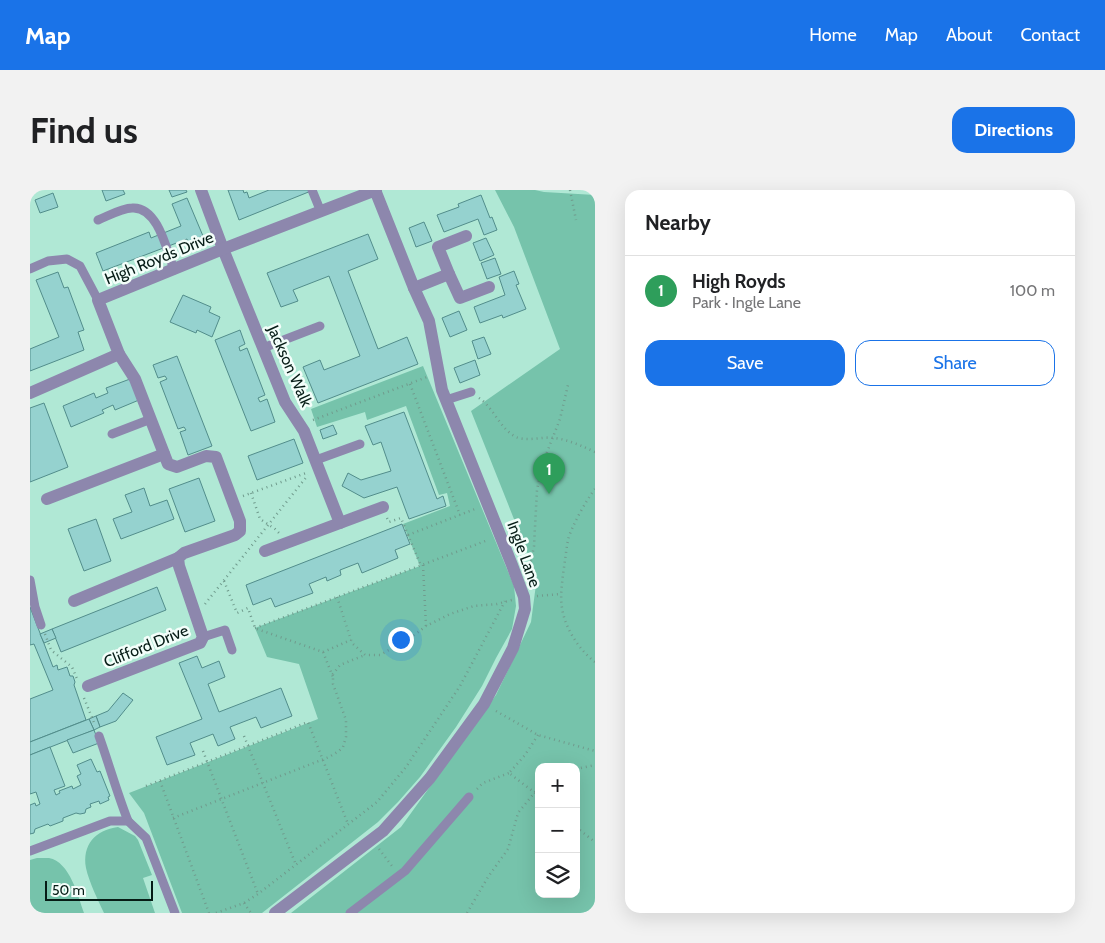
<!DOCTYPE html>
<meta charset="utf-8">
<style>
:root{--surface:#fff;--page:#f2f2f2;--text:#202124;--muted:#757577;--line:#e0e0e0;--accent:#1a73e8}
body{margin:0;font-family:Cabin,sans-serif;background:var(--page);color:var(--text)}
.controls{position:absolute;right:15px;bottom:15px;display:grid;overflow:hidden;border-radius:10px;box-shadow:0 5px 20px #0002}
.controls button{width:45px;height:45px;display:grid;place-items:center;padding:0;border:0;border-bottom:1px solid var(--line);background:var(--surface);color:var(--text);font:25px sans-serif}
.scale{position:absolute;left:15px;bottom:12px;width:108px;box-sizing:border-box;padding-left:5px;border:2px solid #061c16;border-top:0;font-size:14px;line-height:18px;white-space:nowrap;color:#061c16;-webkit-text-stroke:4px #f3fefa;paint-order:stroke}
.you{position:absolute;left:370px;top:449px;width:18px;height:18px;margin:-12px;border:4px solid #fff;border-radius:50%;background:#1a73e8;box-shadow:0 0 0 8px #1a73e833}
.badge{display:grid;place-items:center;width:32px;height:32px;border-radius:50%;background:var(--accent);color:#fff;font-size:16px;font-weight:700}
.pin{position:absolute;translate:-50% -41px;filter:drop-shadow(0 1px 2px #0008)}
.pin::after{content:'';position:absolute;top:26px;width:18px;height:15px;background:inherit;clip-path:polygon(0 0,100% 0,50% 100%)}
.list{margin:0;padding:0;list-style:none}
h2{display:flex;justify-content:space-between;align-items:center;height:65px;margin:0;padding:0 20px;font-size:21px}
h2 small{font-size:16px;font-weight:400;color:var(--muted)}
.list li{display:grid;grid-template-columns:32px 1fr auto;gap:15px;align-items:center;box-sizing:border-box;height:70px;padding:0 20px;border-top:1px solid var(--line)}
.list b{display:block;font-size:19px;white-space:nowrap}
.list p{margin:0;font-size:16px;white-space:nowrap;color:var(--muted)}
.list em{font-size:16px;font-style:normal;color:var(--muted)}
.actions{display:flex;gap:10px;padding:15px 20px}
.actions a{flex:1;padding:11px 0;border:1px solid var(--accent);border-radius:15px;text-align:center;font-size:18px;color:var(--accent)}
.actions .main{background:var(--accent);color:#fff}
.icon{flex:none;width:28px;height:28px;fill:none;stroke:currentColor;stroke-width:2;stroke-linecap:round;stroke-linejoin:round}
.map{position:relative;flex:none;width:565px;height:723px;overflow:hidden;border-radius:15px}
header{display:flex;align-items:center;gap:30px;box-sizing:border-box;height:70px;padding:0 25px;background:var(--accent);color:#fff}
header strong{font-size:24px}
nav{display:flex;gap:28px;margin-inline-start:auto;font-size:18px}
.intro{display:flex;align-items:center;justify-content:space-between;box-sizing:border-box;height:120px;padding:0 30px}
h1{margin:0;font-size:35px}
.button{padding:12px 22px;border-radius:15px;background:var(--accent);color:#fff;font-size:18px;font-weight:700}
main{display:flex;gap:30px;padding:0 30px}
aside{flex:1;background:var(--surface);border-radius:15px;box-shadow:0 5px 20px #0002}
.map>svg:first-child{display:block}
</style>
<header>
<strong>Map</strong>
<nav><a>Home</a><a>Map</a><a>About</a><a>Contact</a></nav>
</header>
<div class="intro"><h1>Find us</h1><a class="button">Directions</a></div>
<main>
<div class="map">
<svg width="565" height="723" viewBox="0 0 565 723">
<rect width="100%" height="100%" fill="#b0e8d5"/>
<g fill="#76c3ab" fill-rule="evenodd">
<path d="M465,0H505L514,2L565,5V723H261L371,637L466,505L501,432L507,387L441,221L530,159L484,37ZM509,577H546V704H509Z"/>
<polygon points="393,176 484,396 486,416 482,439 466,468 452,496 426,537 390,587 368,612 348,632 232,723 152,723 114,623 99,603 288,529 269,474 237,467 225,438 390,376 373,334 420,316 417,303 409,305 376,216 337,230 335,222 287,237 281,219"/>
<path d="M88,637L105,646L108,650L122,685L113,688L125,723H74C68,710 59,692 56,678C52,655 65,640 88,637Z"/>
<path d="M7,668C11,668 16,668 19,668C40,672 48,706 54,723H0V670Z"/>
</g>
<g fill="#95d2cf" stroke="#528d8b">
<polygon points="72,0 93,0 95,4 76,11"/>
<polygon points="139,0 156,0 157,2 142,7"/>
<polygon points="198,0 213,0 214,3 217,2 219,8 239,0 280,0 281,1 209,30"/>
<polygon points="23,3 28,17 10,23 5,10"/>
<polygon points="451,5 460,28 462,27 467,40 454,45 448,29 414,42 407,25 429,17 428,14"/>
<polygon points="157,8 173,46 158,52 157,49 73,81 66,63 119,42 121,48 151,36 142,14"/>
<polygon points="394,32 402,51 386,57 379,38"/>
<polygon points="338,44 348,69 318,81 348,159 377,147 388,174 288,213 273,177 290,170 294,180 330,166 299,86 263,100 268,111 251,117 237,83"/>
<polygon points="456,48 464,65 450,71 443,53"/>
<polygon points="465,68 471,84 457,89 451,73"/>
<polygon points="484,81 489,94 486,95 496,119 473,128 472,125 450,133 444,117 475,105 469,87"/>
<polygon points="28,82 34,98 38,97 54,140 48,142 54,160 0,181 0,159 29,147 6,90"/>
<polygon points="153,105 181,117 179,122 190,127 182,147 167,140 166,143 140,132"/>
<polygon points="429,121 437,140 420,147 412,128"/>
<polygon points="210,140 215,154 209,157 210,161 217,158 235,205 228,208 230,212 237,209 245,232 221,241 185,150"/>
<polygon points="454,147 461,164 448,169 442,151"/>
<polygon points="147,166 182,256 158,265 150,242 156,240 154,237 148,239 130,192 137,189 135,186 128,188 123,175"/>
<polygon points="445,170 450,185 430,193 424,178"/>
<polygon points="100,189 109,210 85,220 83,215 72,220 74,223 41,237 33,216 64,203 66,208 78,203 76,198"/>
<polygon points="14,213 38,277 0,292 0,218"/>
<polygon points="374,222 407,309 413,306 416,316 379,329 367,297 334,308 312,296 318,283 331,290 361,281 351,252 343,255 335,236"/>
<polygon points="303,235 307,244 293,249 290,240"/>
<polygon points="264,249 273,273 227,290 218,266"/>
<polygon points="169,288 185,331 155,342 139,299"/>
<polygon points="114,298 120,316 137,310 144,329 91,349 83,329 102,322 95,305"/>
<polygon points="66,329 81,371 54,381 38,339"/>
<polygon points="372,334 380,354 365,360 368,368 332,383 328,373 310,380 311,385 297,391 296,387 279,394 283,403 245,417 241,408 223,415 216,395"/>
<polygon points="127,397 136,420 31,462 22,439"/>
<polygon points="0,417 23,477 27,475 28,480 37,477 40,486 43,486 45,492 44,495 56,530 0,552 0,509 23,500 4,454 0,455"/>
<polygon points="22,439 26,448 14,453 10,444"/>
<polygon points="167,466 172,478 189,471 195,487 178,494 189,522 251,498 262,526 231,538 226,527 200,537 205,549 188,556 183,544 160,553 165,565 137,575 126,547 172,529 149,473"/>
<polygon points="93,503 103,510 86,531 70,537 66,526 78,521"/>
<polygon points="66,526 70,537 64,540 59,529"/>
<polygon points="59,529 64,540 0,565 0,552"/>
<polygon points="64,540 69,553 43,563 37,550"/>
<polygon points="20,557 35,596 24,600 26,605 30,603 29,601 42,596 43,599 51,595 47,586 51,584 47,575 61,569 67,582 70,581 80,606 78,607 79,610 70,614 69,611 60,614 61,617 56,619 55,623 50,624 46,623 33,628 33,631 20,636 18,634 5,639 4,643 0,644 0,615 5,613 6,616 10,614 6,602 0,604 0,565"/>
</g>
<g fill="none" stroke-linecap="round" stroke-linejoin="round">
<g stroke="#709b8d" stroke-width="2.5" stroke-dasharray="1 4" stroke-linecap="butt">
<polyline points="540,0 546,30"/>
<polyline points="380,194 430,325"/>
<path d="M449,208C464,218 470,239 486,247C498,252 513,246 525,248C539,250 552,256 565,262"/>
<polyline points="283,230 397,187"/>
<path d="M565,299C557,309 541,337 538,350C536,361 535,372 533,384C532,395 530,406 532,418C535,438 549,460 565,472"/>
<polyline points="221,303 230,329 245,339 249,343"/>
<polyline points="213,306 276,283"/>
<polyline points="357,328 359,332 371,328 391,376"/>
<polyline points="378,345 445,319"/>
<polyline points="393,375 396,436"/>
<polyline points="499,381 504,356 507,300 512,275 530,229 538,195"/>
<polyline points="194,391 207,423 218,418 225,438"/>
<polyline points="507,406 531,404"/>
<polyline points="307,407 322,453 335,465 350,465 383,446 396,436 420,424 444,416 467,414 482,410"/>
<polyline points="175,414 278,285"/>
<polyline points="225,438 458,350"/>
<polyline points="227,439 293,462 303,487"/>
<polyline points="15,444 21,460 42,477 47,489"/>
<polyline points="293,462 321,450"/>
<polyline points="54,508 65,535"/>
<polyline points="466,521 508,545 565,561"/>
<polyline points="508,545 495,565 479,583 509,606"/>
<polyline points="214,546 266,675"/>
<polyline points="173,561 228,704"/>
<polyline points="546,579 565,575"/>
<polyline points="130,591 179,723"/>
<polyline points="116,596 278,532 318,634"/>
<polyline points="447,599 453,593 479,583"/>
<polyline points="143,628 299,567 309,561 313,557 316,547 316,530 303,494 303,484 310,475 335,465"/>
<polyline points="546,637 565,652"/>
<polyline points="349,659 362,676"/>
<polyline points="214,713 221,723"/>
<polyline points="186,723 214,713 228,704 347,612 376,577 430,496 475,411"/>
<polyline points="437,723 458,687 478,659 488,623 509,597"/>
</g>
<g stroke="#8d87ad" stroke-width="9">
<polyline points="282,0 291,22"/>
<path d="M68,30C78,26 92,18 102,18C128,16 137,61 144,80"/>
<polyline points="0,79 18,71 37,69 50,76 68,110"/>
<polyline points="233,158 290,136"/>
<polyline points="416,210 441,202"/>
<polyline points="82,244 121,229"/>
<polyline points="286,270 330,254"/>
<polyline points="0,390 5,417 11,435"/>
<polyline points="173,447 195,440 202,460"/>
<path d="M69,546C79,574 87,603 98,631"/>
<polyline points="0,661 80,631 98,631 116,648 145,723"/>
<polyline points="320,723 375,681 439,607"/>
</g>
<g stroke="#8d87ad" stroke-width="12">
<polyline points="171,0 193,59 255,212 274,241 310,333"/>
<polyline points="419,84 430,108 459,97"/>
<polyline points="384,98 419,84 408,57 436,46"/>
<polyline points="0,203 89,164 68,110 193,59 346,0"/>
<polyline points="17,309 134,264"/>
<polyline points="235,361 353,317"/>
<polyline points="44,411 148,368"/>
<polyline points="58,496 170,453 173,447 149,376 148,368 154,363 205,345 210,341 210,331 186,267 176,266 147,277 138,274 105,189 89,164"/>
<polyline points="245,723 353,641 400,588 454,514 483,458 495,419 494,407 482,375 412,200 399,131 384,98 345,0"/>
</g>
</g>
<g text-anchor="middle" dominant-baseline="central" stroke-width="5" stroke-linejoin="round" paint-order="stroke">
<g font-size="16" fill="#061c16" stroke="#f3fefa">
<text transform="translate(129 68) rotate(-22)">High Royds Drive</text>
<text transform="translate(260 176) rotate(66)">Jackson Walk</text>
<text transform="translate(494 364) rotate(70)">Ingle Lane</text>
<text transform="translate(116 456) rotate(-22)">Clifford Drive</text>
</g>
</g>
</svg>
<div class="controls">
<button>+</button>
<button>−</button>
<button><svg class="icon" aria-label="layers" viewBox="0 0 24 24"><path d="M12 4l9 5-9 5-9-5zM3 14l9 5 9-5"/></svg></button>
</div>
<div class="scale">50 m</div>
<div class="you"></div>
<div class="pin badge" style="left:519px;top:304px;background:#2e9e5b">1</div>
</div>
<aside>
<h2>Nearby<small></small></h2>
<ul class="list">
<li><span class="badge" style="background:#2e9e5b">1</span><div><b>High Royds</b><p>Park · Ingle Lane</p></div><em>100 m</em></li>
</ul>
<div class="actions"><a class="main">Save</a><a>Share</a></div>
</aside>
</main>
